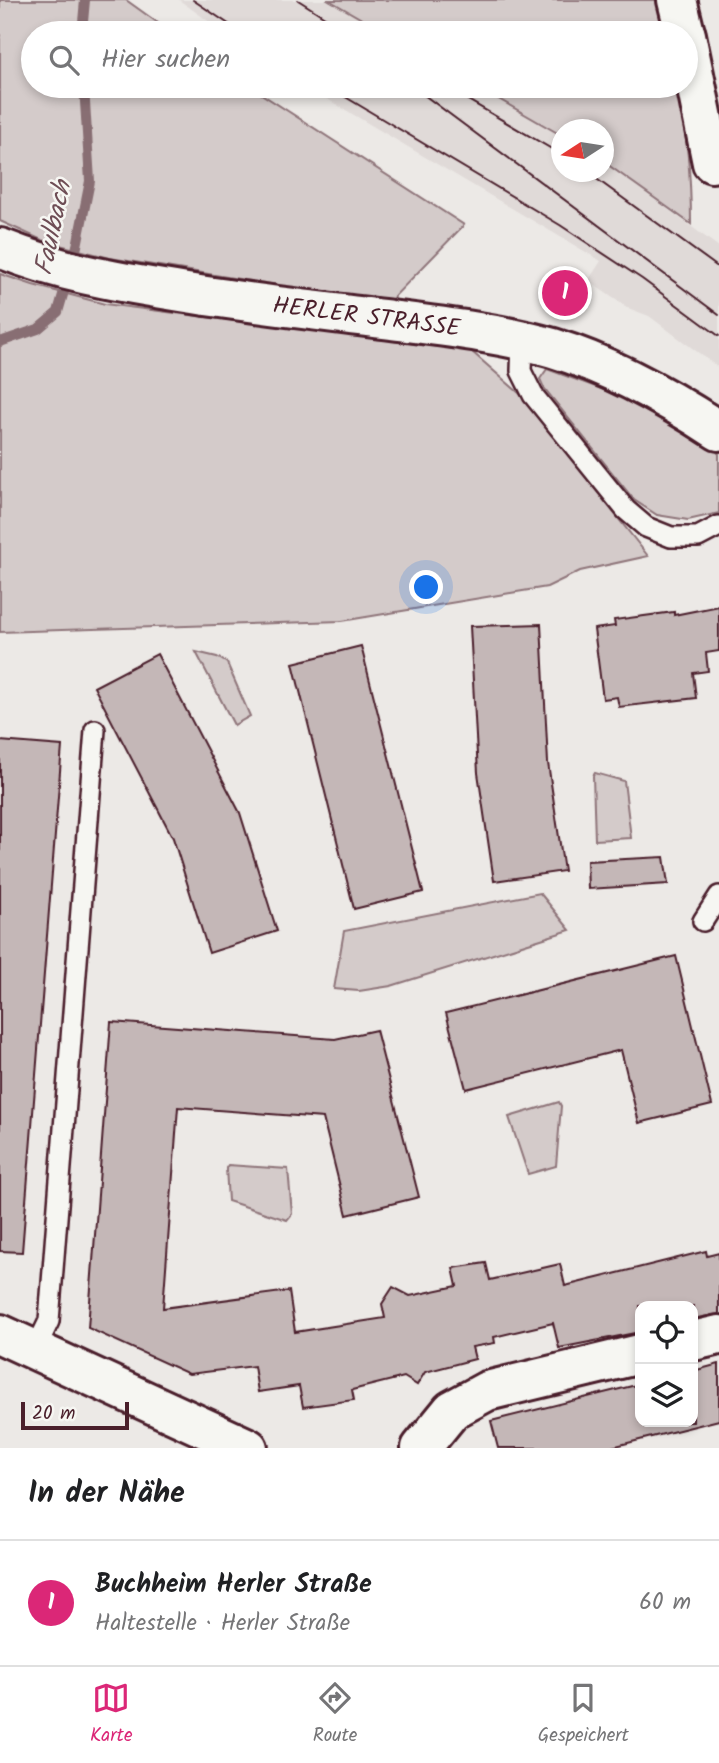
<!DOCTYPE html>
<html lang="de">
<meta charset="utf-8">
<style>
:root{--surface:#fff;--page:#f6f6f6;--text:#202124;--muted:#757577;--line:#e0e0e0;--accent:#db2777}
body{margin:0;font-family:Kalam,sans-serif;background:var(--page);color:var(--text)}
.controls{position:absolute;right:21px;bottom:21px;display:grid;overflow:hidden;border-radius:14px;box-shadow:0 4px 10px #0003}
.controls button{width:63px;height:63px;display:grid;place-items:center;padding:0;border:0;border-bottom:2px solid var(--line);background:var(--surface);color:var(--text);font:35px sans-serif}
.compass{position:absolute;left:551px;top:119px;width:63px;height:63px;border-radius:50%;background:var(--surface);box-shadow:0 4px 10px #0003;rotate:258deg}
.scale{position:absolute;left:21px;bottom:18px;width:108px;box-sizing:border-box;padding-left:7px;border:4px solid #4a1f2b;border-top:0;font-size:19px;line-height:24px;white-space:nowrap;color:#4a1f2b;-webkit-text-stroke:5px #f6f6f2;paint-order:stroke}
.you{position:absolute;left:427px;top:588px;width:24px;height:24px;margin:-18px;border:5px solid #fff;border-radius:50%;background:#1a73e8;box-shadow:0 0 0 10px #1a73e833}
.badge{display:grid;place-items:center;width:46px;height:46px;border-radius:50%;background:var(--accent);color:#fff;font-size:23px;font-weight:700}
.pin{position:absolute;translate:-50% -50%;border:4px solid #fff;box-shadow:0 2px 7px #0006}
.list{margin:0;padding:0;list-style:none}
h2{display:flex;justify-content:space-between;align-items:center;height:91px;margin:0;padding:0 28px;font-size:30px}
h2 small{font-size:23px;font-weight:400;color:var(--muted)}
.list li{display:grid;grid-template-columns:46px 1fr auto;gap:21px;align-items:center;box-sizing:border-box;height:126px;padding:0 28px;border-top:2px solid var(--line)}
.list b{display:block;font-size:26px;white-space:nowrap}
.list p{margin:0;font-size:23px;white-space:nowrap;color:var(--muted)}
.list em{font-size:23px;font-style:normal;color:var(--muted)}
.icon{flex:none;width:38px;height:38px;fill:none;stroke:currentColor;stroke-width:2;stroke-linecap:round;stroke-linejoin:round}
.map{position:relative;flex:none;width:719px;height:1448px;overflow:hidden}
.search{position:absolute;background:var(--surface);box-shadow:0 4px 10px #0003;left:21px;right:21px;top:21px;height:77px;display:flex;align-items:center;gap:18px;box-sizing:border-box;padding:0 24px;border-radius:38px;color:var(--muted);font-size:26px}
.sheet{height:217px;background:var(--surface)}
nav{display:flex;justify-content:space-around;align-items:center;box-sizing:border-box;height:98px;border-top:2px solid var(--line);background:var(--surface);font-size:19px;color:var(--muted)}
nav a{display:grid;justify-items:center;gap:4px}
nav .on{color:var(--accent)}
.map>svg:first-child{display:block}
</style>
<div class="map">
<svg width="719" height="1448" viewBox="0 0 719 1448">
<rect width="100%" height="100%" fill="#ece9e6"/>
<filter id="ink" filterUnits="userSpaceOnUse"><feTurbulence type="fractalNoise" baseFrequency=".0143" numOctaves="2"/><feDisplacementMap in="SourceGraphic" scale="14" xChannelSelector="R" yChannelSelector="G"/><feConvolveMatrix kernelMatrix="1 2 1 2 8 2 1 2 1" color-interpolation-filters="sRGB"/></filter>
<g filter="url(#ink)">
<g fill="#e0dad8">
<polygon points="179,0 328,0 386,33 225,33"/>
<polygon points="305,86 476,86 561,135 562,172 604,172 604,162 719,247 719,368 649,316 628,308 588,281 601,261"/>
</g>
<g fill="#d4cbca" stroke="#8f757a" stroke-width="2">
<polygon points="0,0 126,0 172,33 33,33 33,86 249,86 464,225 388,303 110,258 44,241 0,221"/>
<polygon points="329,0 657,0 665,33 386,33"/>
<path d="M476,86H677C687,135 691,174 691,224L604,162V130H562L561,135Z"/>
<polygon points="0,274 33,285 105,304 471,351 519,393 648,556 580,571 547,587 342,621 0,632"/>
<polygon points="547,369 615,394 712,446 719,454 719,513 688,520 657,515 634,500 544,388 540,379"/>
<polygon points="196,652 217,657 227,663 250,716 234,725"/>
<polygon points="595,773 624,781 631,838 595,840 593,776"/>
<polygon points="540,893 570,930 391,986 359,991 334,989 344,931"/>
<polygon points="559,1102 561,1106 556,1166 528,1174 509,1117"/>
<polygon points="228,1165 288,1169 292,1214 287,1220 228,1201 226,1168"/>
</g>
<g fill="none" stroke-linecap="round" stroke-linejoin="round">
<g stroke="#886e73" stroke-width="10">
<polyline points="82,33 85,0"/>
<polyline points="0,342 38,329 58,312 77,246 90,181 84,86"/>
</g>
</g>
<g fill="#c4b7b7" stroke="#4a1f2b" stroke-width="2">
<polygon points="719,606 719,651 706,653 708,671 693,673 696,698 619,707 617,697 603,699 594,629 615,626 614,620 674,612 674,615"/>
<polygon points="541,624 548,763 564,871 494,881 478,773 470,626"/>
<polygon points="361,646 423,892 354,909 293,663"/>
<polygon points="157,654 240,813 277,931 209,953 173,838 94,687"/>
<polygon points="0,741 62,746 22,1252 0,1251"/>
<polygon points="664,857 668,884 588,889 587,861"/>
<polygon points="676,956 712,1105 639,1123 621,1050 466,1089 446,1013"/>
<polygon points="111,1022 335,1039 376,1030 419,1197 347,1215 323,1118 178,1107 163,1308 289,1291 295,1332 385,1318 382,1304 393,1287 410,1296 457,1286 453,1268 486,1263 490,1280 560,1264 565,1286 706,1251 707,1256 719,1253 719,1314 693,1319 693,1306 640,1306 640,1332 559,1348 553,1323 494,1337 495,1343 472,1347 475,1359 425,1372 417,1385 404,1377 352,1390 354,1400 303,1407 299,1386 258,1392 254,1366 189,1374 88,1328"/>
<polygon points="719,1364 719,1420 608,1448 498,1448 491,1421 640,1384 640,1422 693,1422 693,1371"/>
</g>
<g fill="none" stroke-linecap="round" stroke-linejoin="round">
<defs>
<g id="service">
<polyline points="522,340 521,371 533,395 626,510 646,527 671,537 698,537 719,526"/>
<polyline points="703,921 719,896"/>
<polyline points="35,1350 49,1321 95,730"/>
</g>
<g id="minor">
<polyline points="677,0 685,33"/>
<polyline points="686,35 712,163"/>
<polyline points="0,1334 248,1448"/>
<polyline points="693,1341 719,1335"/>
<polyline points="421,1448 452,1410 487,1391 640,1354"/>
</g>
<g id="tertiary">
<path id="s1" d="M0,248C60,272 112,281 175,291C246,303 319,311 391,320C445,327 500,333 553,348C609,365 670,399 719,431"/>
</g>
</defs>
<use href="#service" stroke="#4a1f2b" stroke-width="24"/>
<use href="#minor" stroke="#4a1f2b" stroke-width="44"/>
<use href="#tertiary" stroke="#4a1f2b" stroke-width="44"/>
<use href="#service" stroke="#f6f6f2" stroke-width="19"/>
<use href="#minor" stroke="#f6f6f2" stroke-width="38"/>
<use href="#tertiary" stroke="#f6f6f2" stroke-width="38"/>
<g stroke="#4a1f2b" stroke-width="2">
<polyline points="193,0 242,33"/>
<polyline points="298,0 350,33"/>
<polyline points="327,86 560,225 642,279 719,336"/>
<polyline points="412,86 719,315"/>
<polyline points="444,86 562,155"/>
<polyline points="587,172 719,268"/>
</g>
</g>
</g>
<g text-anchor="middle" dominant-baseline="central" stroke-width="5" stroke-linejoin="round" paint-order="stroke">
<g font-size="24" fill="#4a1f2b" stroke="#f6f6f2">
<text stroke="none"><textPath href="#s1" startOffset="374">HERLER STRASSE</textPath></text>
</g>
<g font-size="26" font-style="italic" fill="#6e4d55" stroke="#f6f6f2">
<text transform="translate(54 228) rotate(-78)">Faulbach</text>
</g>
</g>
</svg>
<div class="controls">
<button><svg class="icon" aria-label="locate" viewBox="0 0 24 24"><circle cx="12" cy="12" r="6"/><path d="M12 2v4M12 18v4M2 12h4M18 12h4"/></svg></button>
<button><svg class="icon" aria-label="layers" viewBox="0 0 24 24"><path d="M12 4l9 5-9 5-9-5zM3 14l9 5 9-5"/></svg></button>
</div>
<svg class="compass" viewBox="-18 -18 36 36"><path d="M0-13l5 13h-10z" fill="#e53935"/><path d="M0 13l5-13h-10z" fill="#757577"/></svg>
<div class="scale">20 m</div>
<div class="you"></div>
<div class="pin badge" style="left:565px;top:293px">1</div>
<div class="search"><svg class="icon" aria-label="search" viewBox="0 0 24 24"><circle cx="10" cy="10" r="6"/><path d="M15 15l6 6"/></svg>Hier suchen</div>
</div>
<section class="sheet">
<h2>In der Nähe<small></small></h2>
<ul class="list">
<li><span class="badge">1</span><div><b>Buchheim Herler Straße</b><p>Haltestelle · Herler Straße</p></div><em>60 m</em></li>
</ul>
</section>
<nav>
<a class="on"><svg class="icon" aria-label="map" viewBox="0 0 24 24"><path d="M3 6l6-2 6 2 6-2v14l-6 2-6-2-6 2zM9 4v14M15 6v14"/></svg>Karte</a>
<a><svg class="icon" aria-label="directions" viewBox="0 0 24 24"><path d="M12 3l9 9-9 9-9-9zM9 14v-3h6M13 9l2 2-2 2"/></svg>Route</a>
<a><svg class="icon" aria-label="saved" viewBox="0 0 24 24"><path d="M7 4h10v16l-5-4-5 4z"/></svg>Gespeichert</a>
</nav>
